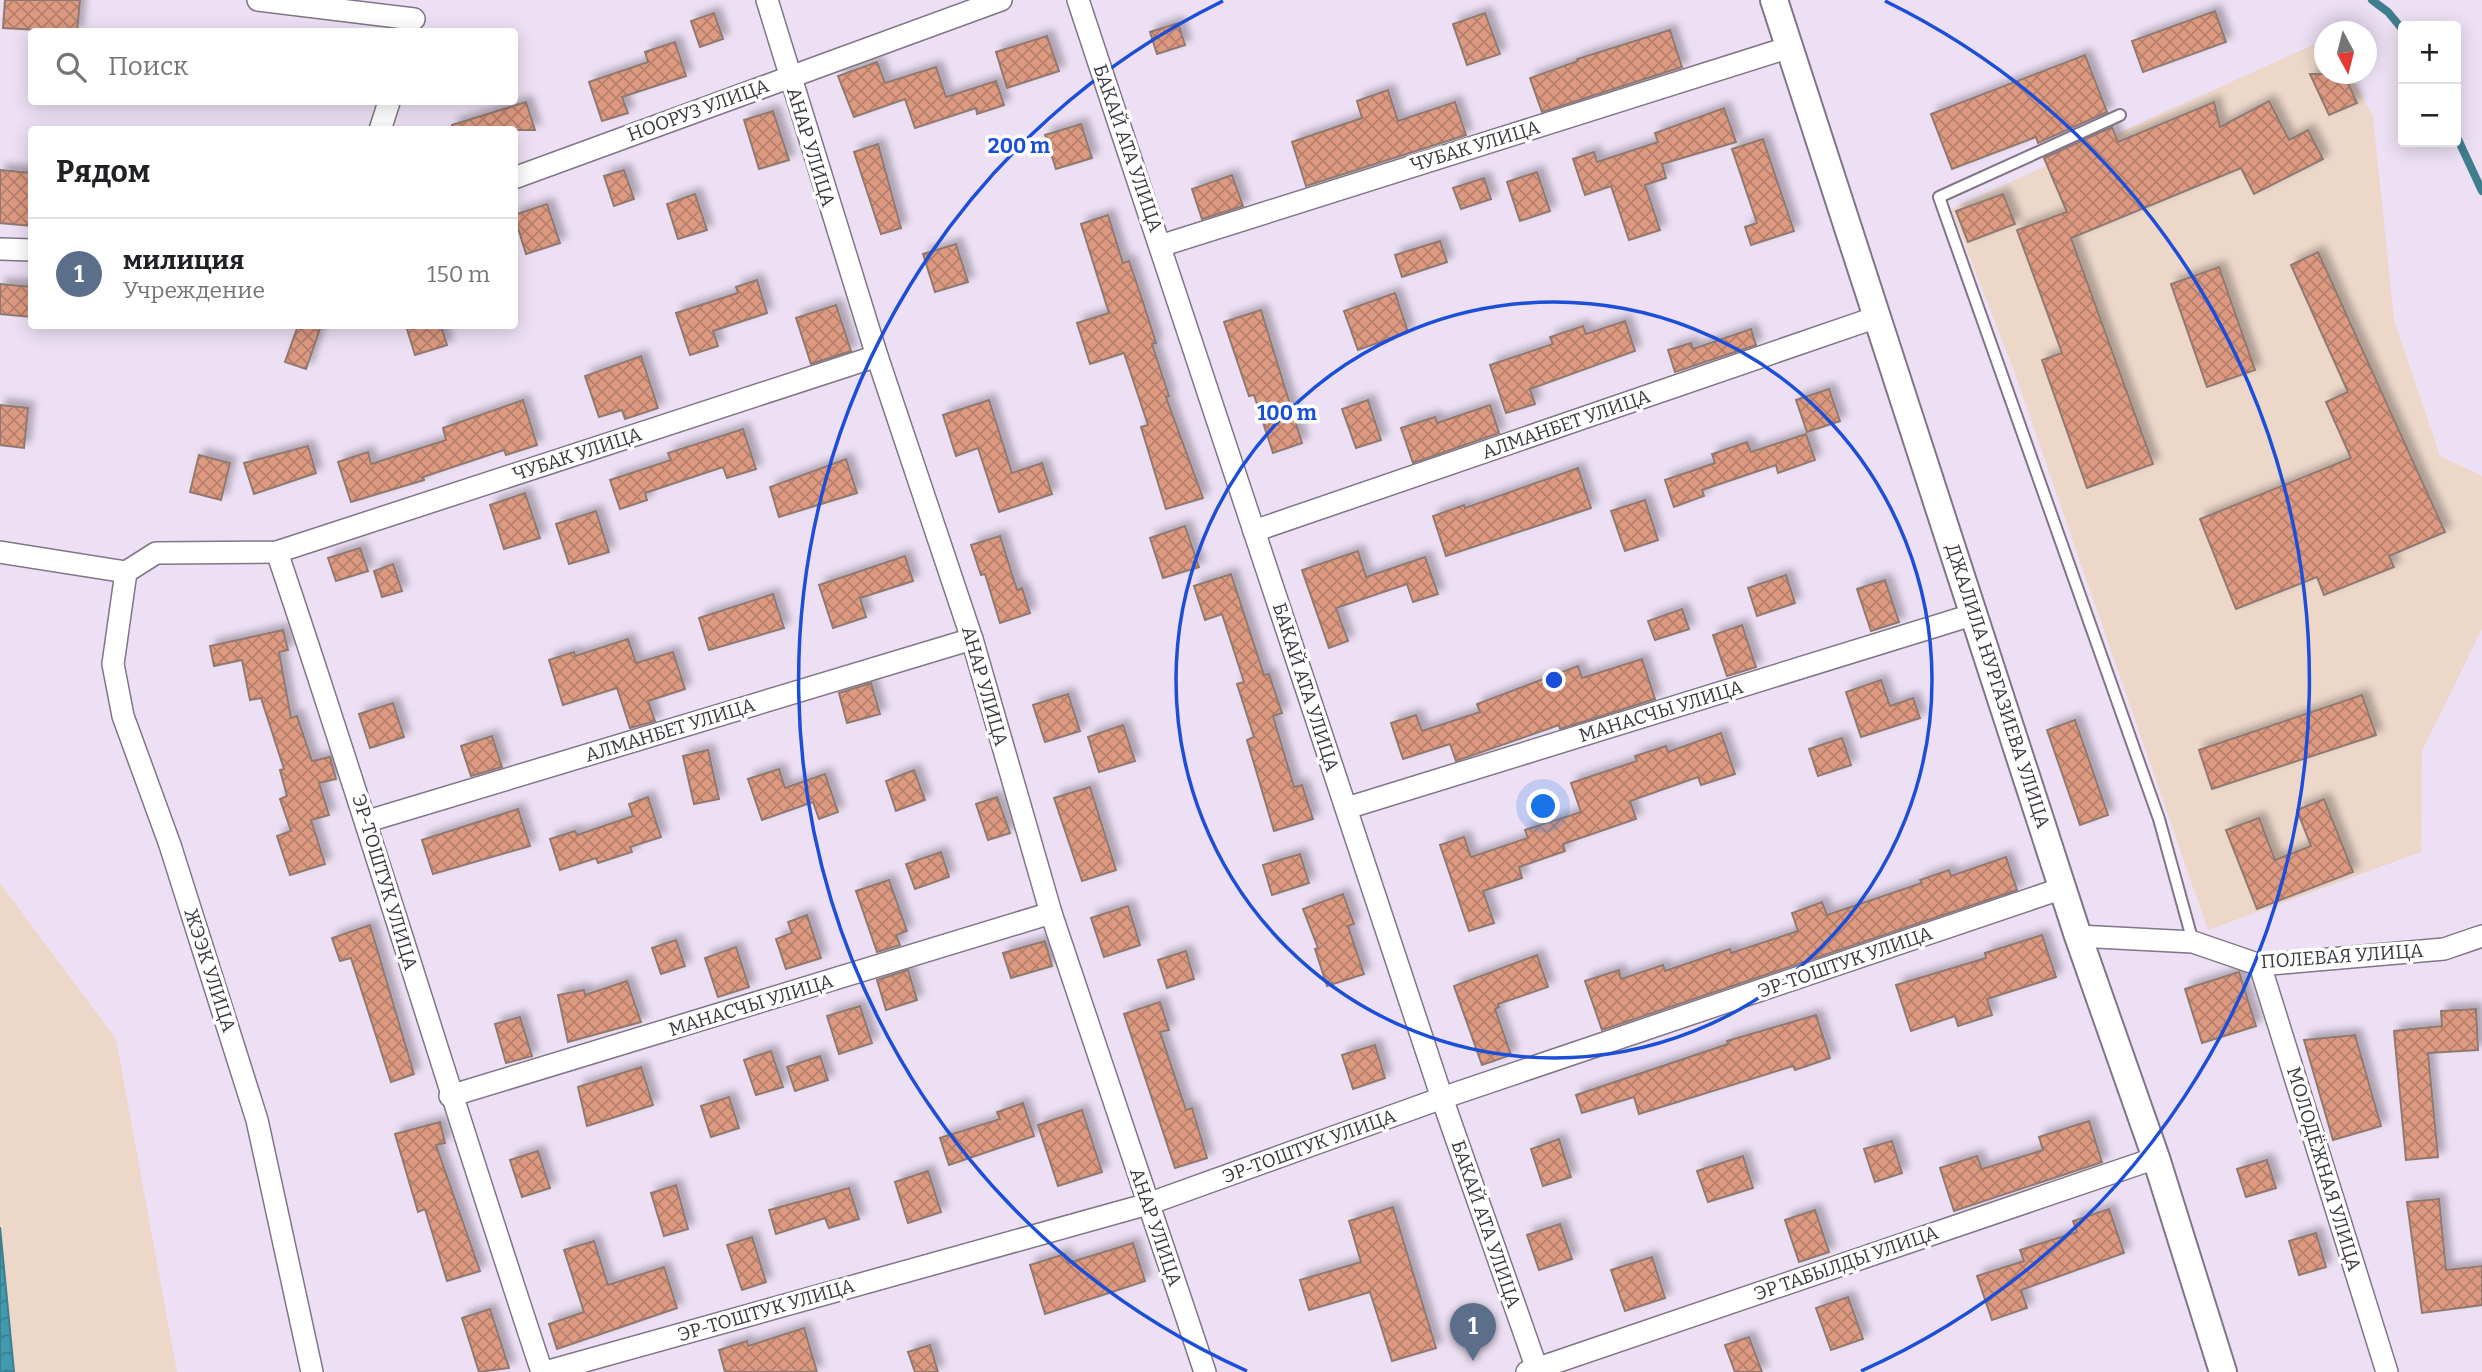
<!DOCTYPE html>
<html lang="ru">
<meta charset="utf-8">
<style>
:root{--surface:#fff;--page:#f6f6f6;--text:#202124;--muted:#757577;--line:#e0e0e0;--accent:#111827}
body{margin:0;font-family:Bitter,serif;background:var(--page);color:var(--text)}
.controls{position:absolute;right:21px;top:21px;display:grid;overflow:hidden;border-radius:7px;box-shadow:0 4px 18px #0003}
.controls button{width:63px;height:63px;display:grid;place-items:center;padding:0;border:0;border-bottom:2px solid var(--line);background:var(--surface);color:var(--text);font:35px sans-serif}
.compass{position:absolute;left:2314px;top:21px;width:63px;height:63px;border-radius:50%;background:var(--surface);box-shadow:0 4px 18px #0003;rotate:173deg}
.you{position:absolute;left:1544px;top:807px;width:24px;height:24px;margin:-18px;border:5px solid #fff;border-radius:50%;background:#1a73e8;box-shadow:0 0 0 10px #1a73e833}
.badge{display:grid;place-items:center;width:46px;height:46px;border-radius:50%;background:var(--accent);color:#fff;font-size:23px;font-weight:700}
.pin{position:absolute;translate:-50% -58px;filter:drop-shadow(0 2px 4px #0008)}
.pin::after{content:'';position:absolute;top:37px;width:24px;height:21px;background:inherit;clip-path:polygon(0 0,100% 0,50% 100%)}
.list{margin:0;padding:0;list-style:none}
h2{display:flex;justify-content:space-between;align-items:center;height:91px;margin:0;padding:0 28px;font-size:30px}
h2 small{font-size:23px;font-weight:400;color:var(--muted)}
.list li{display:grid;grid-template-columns:46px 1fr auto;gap:21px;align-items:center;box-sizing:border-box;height:112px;padding:0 28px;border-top:2px solid var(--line)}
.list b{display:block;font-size:26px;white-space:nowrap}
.list p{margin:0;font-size:23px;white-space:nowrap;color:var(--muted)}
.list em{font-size:23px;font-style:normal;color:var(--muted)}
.icon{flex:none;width:38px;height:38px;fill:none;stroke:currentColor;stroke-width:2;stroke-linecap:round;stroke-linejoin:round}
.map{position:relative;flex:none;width:2482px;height:1372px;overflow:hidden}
.search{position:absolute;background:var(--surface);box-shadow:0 4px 18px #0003;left:28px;top:28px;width:490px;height:77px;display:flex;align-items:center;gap:18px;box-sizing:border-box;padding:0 24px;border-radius:7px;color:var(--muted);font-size:26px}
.panel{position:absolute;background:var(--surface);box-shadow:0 4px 18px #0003;left:28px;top:126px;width:490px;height:203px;border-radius:7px}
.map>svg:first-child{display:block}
</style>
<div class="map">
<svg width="2482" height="1372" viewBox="0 0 2482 1372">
<defs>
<pattern id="water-waves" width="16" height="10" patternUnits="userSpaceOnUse" patternTransform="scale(1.75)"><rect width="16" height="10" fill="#409baf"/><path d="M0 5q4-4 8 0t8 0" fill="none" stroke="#377f90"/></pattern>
<pattern id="building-cross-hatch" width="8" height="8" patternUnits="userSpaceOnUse" patternTransform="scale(1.75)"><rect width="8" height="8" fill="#de9a81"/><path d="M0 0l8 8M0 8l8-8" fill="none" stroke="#b57f6b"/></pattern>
<filter id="shadow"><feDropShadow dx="6" dy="-6" stdDeviation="3.5" flood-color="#0004"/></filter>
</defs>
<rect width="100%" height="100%" fill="#ede0f4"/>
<g fill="#ecd7c9">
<polygon points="2324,40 2324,74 2349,74 2373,116 2394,320 2440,456 2482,476 2482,629 2422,751 2421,852 2208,930 2013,368 1951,209"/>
<polygon points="0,883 116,1039 177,1372 0,1372"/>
</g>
<polygon fill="url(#water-waves)" stroke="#3f7e8e" stroke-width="2" points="0,1227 14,1372 0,1372"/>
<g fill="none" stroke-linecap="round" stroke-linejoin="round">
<g stroke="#3f7e8e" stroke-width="8">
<polyline points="2372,0 2388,12 2403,30"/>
<polyline points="2456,135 2482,191"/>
</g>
</g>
<g fill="url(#building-cross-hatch)" stroke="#907971" stroke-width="2" filter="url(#shadow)">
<polygon points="5,0 80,0 77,32 3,28"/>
<polygon points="2215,11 2226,42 2143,72 2132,41"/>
<polygon points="714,13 723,39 700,47 691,21"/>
<polygon points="1485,13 1500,54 1467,65 1453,24"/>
<polygon points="1178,23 1185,45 1157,54 1150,32"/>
<polygon points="1670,30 1682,67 1542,112 1530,78 1578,61 1577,59"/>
<polygon points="1047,36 1059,71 1007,88 996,52"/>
<polygon points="675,42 686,76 622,97 628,113 602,121 589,82 648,62 645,52"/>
<polygon points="2085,55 2107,112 2038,143 2036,137 1952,169 1931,114"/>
<polygon points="877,62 885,83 936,67 946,97 996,81 1004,105 977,114 976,108 915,128 905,99 854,117 838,76"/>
<polygon points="2310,74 2344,74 2357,103 2329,115"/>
<polygon points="1388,90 1398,121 1455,102 1466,135 1306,186 1292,142 1362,118 1357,101"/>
<polygon points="2269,101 2289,140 2308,130 2323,159 2254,194 2241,168 2071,238 2153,464 2087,488 2042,360 2062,353 2017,230 2067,212 2044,158 2112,127 2118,142 2214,102 2220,127"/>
<polygon points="526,102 535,130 453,130 452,125"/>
<polygon points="1724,108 1736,142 1662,164 1666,178 1645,185 1660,230 1629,240 1611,186 1585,195 1573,159 1594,152 1597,162 1658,142 1655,133"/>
<polygon points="773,111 789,160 759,169 744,120"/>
<polygon points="1081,124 1092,158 1056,169 1045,135"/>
<polygon points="1763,139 1794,231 1751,245 1745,227 1757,223 1732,149"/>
<polygon points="878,144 901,228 881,234 854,152"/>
<polygon points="0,170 32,173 32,226 0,223"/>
<polygon points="624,170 634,199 614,206 604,176"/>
<polygon points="1537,172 1550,211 1520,221 1507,182"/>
<polygon points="1232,175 1243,206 1202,219 1192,189"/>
<polygon points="1484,178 1491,199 1461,209 1453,188"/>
<polygon points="695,194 707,230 678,239 667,204"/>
<polygon points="2003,194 2015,224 1968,242 1956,211"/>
<polygon points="547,204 560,243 526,254 514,215"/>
<polygon points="1108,215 1123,263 1129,261 1143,302 1156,343 1152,344 1169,396 1166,397 1203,498 1166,509 1141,427 1148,425 1124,353 1090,364 1077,323 1109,313 1081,224"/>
<polygon points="1440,241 1447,262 1402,277 1395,255"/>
<polygon points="956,244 968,282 935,292 923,254"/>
<polygon points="2318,252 2445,532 2389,556 2394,567 2324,595 2317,577 2236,609 2200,519 2351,458 2326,402 2348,392 2291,265"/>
<polygon points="2219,267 2255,370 2207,387 2171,284"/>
<polygon points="757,280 767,313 713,331 718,346 690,355 676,313 738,293 736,287"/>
<polygon points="0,284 32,287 32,317 0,314"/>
<polygon points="1395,293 1408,332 1358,350 1344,311"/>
<polygon points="836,305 851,351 811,364 796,318"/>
<polygon points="1261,310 1302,443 1273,453 1254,395 1249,396 1224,322"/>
<polygon points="1625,321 1635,351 1530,389 1535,404 1506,413 1490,365 1553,344 1550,337 1583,326 1586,334"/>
<polygon points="298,326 321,326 306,369 285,362"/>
<polygon points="418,326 441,326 447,345 415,355 407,329"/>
<polygon points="1751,329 1756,345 1675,372 1668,350 1691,343 1693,349"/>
<polygon points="641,356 658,408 625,419 622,410 599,417 585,376"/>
<polygon points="1829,389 1840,421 1807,432 1796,400"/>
<polygon points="523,400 537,445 506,455 504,450 423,477 424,480 351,502 338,462 368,452 371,464 446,440 443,428"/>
<polygon points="989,400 1012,473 1042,463 1052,494 999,512 978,448 956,456 943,415"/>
<polygon points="1368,400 1381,440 1356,448 1342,409"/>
<polygon points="0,405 28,408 24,448 0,445"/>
<polygon points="1490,405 1499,433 1413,463 1401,428 1435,417 1437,423"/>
<polygon points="743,429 756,469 727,478 723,467 645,493 647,500 620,509 610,480 671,460 668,453"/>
<polygon points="1806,434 1815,460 1778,473 1776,465 1702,490 1704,496 1674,507 1665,480 1715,463 1712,454 1747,442 1751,452"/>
<polygon points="308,446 316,473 254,494 244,463"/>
<polygon points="199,455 230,463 221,500 190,492"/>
<polygon points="846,459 857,493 779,517 770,487"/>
<polygon points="1578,468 1591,508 1446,556 1433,516 1464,505 1465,508"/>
<polygon points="525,493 540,538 504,549 490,505"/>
<polygon points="1645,500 1658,540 1625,551 1611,511"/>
<polygon points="596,511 609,552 569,564 556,524"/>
<polygon points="1185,526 1199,567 1163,578 1150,538"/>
<polygon points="1000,536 1017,590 1022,588 1030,613 1000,623 985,574 981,575 971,545"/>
<polygon points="360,548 368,571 336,581 328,558"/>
<polygon points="1358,551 1366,577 1425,557 1438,594 1413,602 1407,584 1336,608 1348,641 1329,648 1302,570"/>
<polygon points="905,556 913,581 860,598 866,617 833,628 819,585"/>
<polygon points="393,564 402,591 382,597 374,571"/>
<polygon points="1231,574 1264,675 1269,674 1282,713 1273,716 1294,787 1302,785 1313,819 1274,831 1247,740 1254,737 1237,684 1244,682 1222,614 1205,620 1194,586"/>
<polygon points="1786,575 1795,603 1757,616 1748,588"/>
<polygon points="1885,580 1899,622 1871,631 1857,589"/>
<polygon points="773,594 784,628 709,650 699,618"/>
<polygon points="1682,609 1689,629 1655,640 1648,621"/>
<polygon points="1742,625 1756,667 1727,676 1713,635"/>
<polygon points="283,630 288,650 279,652 291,718 297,716 312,761 330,757 336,779 319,783 329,815 311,820 325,864 290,875 277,836 291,831 280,799 287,796 280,770 284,769 261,698 250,700 242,660 214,666 210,646"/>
<polygon points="628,639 636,663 673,652 685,689 648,701 655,721 630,728 617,688 563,705 549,660 574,652 575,656"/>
<polygon points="1642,659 1655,699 1560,729 1559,725 1456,761 1450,744 1403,759 1391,723 1416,715 1422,731 1480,712 1477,704 1578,666 1582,678"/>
<polygon points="1881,680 1890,706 1913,698 1920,718 1861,737 1846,692"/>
<polygon points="871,683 880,714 847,723 839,693"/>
<polygon points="1068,694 1080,731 1045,742 1033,705"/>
<polygon points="2362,695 2376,735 2212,789 2199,750"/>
<polygon points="393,703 404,737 370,748 359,714"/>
<polygon points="2075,720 2108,815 2080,825 2047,730"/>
<polygon points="1123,725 1135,761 1099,772 1088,737"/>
<polygon points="1721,733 1735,774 1701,785 1698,777 1630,801 1636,819 1563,844 1565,851 1519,867 1522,878 1483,891 1494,923 1469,931 1440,845 1464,837 1471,857 1528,838 1525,830 1581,812 1571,783 1637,761 1635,756 1666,746 1668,752"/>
<polygon points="492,736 502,767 471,776 461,746"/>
<polygon points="1842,738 1851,765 1818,776 1809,749"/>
<polygon points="708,750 719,799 694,804 683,756"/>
<polygon points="779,769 785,788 825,774 838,812 819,819 813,802 762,820 748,779"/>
<polygon points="914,770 925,800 896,811 886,781"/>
<polygon points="1090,787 1116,870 1082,881 1054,798"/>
<polygon points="648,797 661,837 630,847 632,852 598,863 596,858 560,870 550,839 575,831 577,835 633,816 629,804"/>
<polygon points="997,797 1010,833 988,840 976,804"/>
<polygon points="2324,799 2353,872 2257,909 2226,830 2259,818 2275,860 2311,846 2297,810"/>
<polygon points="518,809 530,846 433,874 422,840"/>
<polygon points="941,852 949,877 915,889 906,864"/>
<polygon points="1300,854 1309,883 1272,895 1263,865"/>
<polygon points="2006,857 2017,890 1602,1030 1585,981 1619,970 1621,979 1663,965 1665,971 1730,949 1731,953 1798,931 1792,913 1822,902 1827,915 1922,883 1920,880 1949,870 1951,876"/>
<polygon points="889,880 907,931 896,935 900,945 877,952 856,891"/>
<polygon points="1343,894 1354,924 1348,926 1364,974 1327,986 1315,949 1318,948 1303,909"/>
<polygon points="1128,906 1140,945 1104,957 1091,918"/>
<polygon points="807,915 821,958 786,969 776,939 792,933 788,922"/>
<polygon points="370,925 414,1074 391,1082 351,958 340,961 332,938"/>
<polygon points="2042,935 2056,977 1987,999 1992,1015 1958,1026 1955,1016 1911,1031 1896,985 1986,958 1985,953"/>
<polygon points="676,940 685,966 661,974 652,948"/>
<polygon points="1045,941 1052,966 1011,978 1003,953"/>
<polygon points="736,947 749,987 718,997 705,958"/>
<polygon points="1186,951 1194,979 1167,988 1158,960"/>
<polygon points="1537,955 1548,987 1498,1004 1499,1007 1495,1009 1511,1055 1482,1065 1454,986"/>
<polygon points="908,970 917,1000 886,1010 877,980"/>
<polygon points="2239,972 2256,1026 2202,1043 2185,989"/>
<polygon points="627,981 641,1022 568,1042 558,995 584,990 585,995"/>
<polygon points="1160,1002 1169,1030 1160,1032 1186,1110 1192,1108 1207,1158 1175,1168 1124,1014"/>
<polygon points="860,1006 872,1043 839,1054 827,1016"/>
<polygon points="2476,1009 2478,1050 2428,1053 2438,1157 2406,1160 2394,1031 2442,1026 2441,1011"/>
<polygon points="1816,1015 1830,1058 1795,1070 1793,1066 1639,1114 1634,1097 1582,1113 1576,1095 1728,1044 1727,1041"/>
<polygon points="520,1017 532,1056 506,1063 495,1024"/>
<polygon points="2355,1035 2381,1126 2333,1140 2304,1040"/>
<polygon points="1375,1045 1385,1078 1353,1089 1342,1055"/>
<polygon points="771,1051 783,1087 756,1095 744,1060"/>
<polygon points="820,1056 828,1080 795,1091 787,1067"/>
<polygon points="641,1067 653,1105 587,1126 578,1087"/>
<polygon points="729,1097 739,1128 711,1137 701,1106"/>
<polygon points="1023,1103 1034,1136 949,1165 940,1138 1000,1119 997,1112"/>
<polygon points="1082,1110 1102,1172 1058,1186 1038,1125"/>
<polygon points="2089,1121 2102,1162 1954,1211 1940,1168 1977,1156 1982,1169 2043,1150 2039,1137"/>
<polygon points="440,1122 445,1143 436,1145 480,1271 447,1281 425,1209 418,1212 395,1134"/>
<polygon points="1559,1139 1571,1177 1543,1186 1531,1149"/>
<polygon points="1892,1141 1902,1173 1875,1182 1864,1149"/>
<polygon points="538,1151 550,1188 522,1197 510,1160"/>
<polygon points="1743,1156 1753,1188 1708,1202 1697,1171"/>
<polygon points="2267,1160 2276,1188 2246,1197 2237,1169"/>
<polygon points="928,1171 941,1212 908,1223 895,1182"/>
<polygon points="676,1185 688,1229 664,1236 651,1193"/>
<polygon points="849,1188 859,1219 829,1228 825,1218 776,1234 769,1210"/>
<polygon points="2439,1199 2446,1270 2482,1266 2482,1305 2422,1313 2407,1202"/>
<polygon points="1393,1207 1436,1348 1392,1361 1370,1292 1309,1310 1300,1280 1361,1262 1349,1221"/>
<polygon points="2109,1209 2124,1253 2021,1290 2027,1308 1992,1320 1977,1276 2024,1261 2020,1250 2077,1232 2073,1221"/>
<polygon points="1815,1210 1829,1252 1799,1262 1785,1220"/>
<polygon points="1560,1224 1572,1259 1539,1270 1527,1235"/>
<polygon points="2316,1233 2326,1267 2299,1275 2289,1241"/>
<polygon points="752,1237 766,1282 742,1290 727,1245"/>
<polygon points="594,1241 608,1285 664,1267 677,1308 557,1349 549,1324 584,1312 564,1250"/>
<polygon points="1133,1243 1145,1281 1045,1314 1030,1265 1065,1254 1068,1263"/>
<polygon points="1652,1257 1665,1298 1625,1311 1611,1270"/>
<polygon points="1848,1297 1863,1339 1831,1350 1816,1308"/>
<polygon points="490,1309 509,1368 479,1372 462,1318"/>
<polygon points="804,1328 817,1372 725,1372 719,1350 747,1341 748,1346"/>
<polygon points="1749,1337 1762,1372 1735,1372 1725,1345"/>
<polygon points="930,1345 938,1372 915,1372 908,1352"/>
</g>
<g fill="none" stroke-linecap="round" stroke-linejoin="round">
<defs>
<polyline id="service" points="2120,115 1939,197 2159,819 2193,942"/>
<g id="minor">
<polyline points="258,0 414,19"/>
<polyline points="767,0 877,356 972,639 1051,913 1205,1372"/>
<polyline points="1078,0 1442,1098 1538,1372"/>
<polyline points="380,130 389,102"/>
<polyline points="514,178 1001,0"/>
<polyline points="1160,246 1790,47"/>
<polyline points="0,249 32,250"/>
<polyline points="1254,531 1877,317"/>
<polyline points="0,552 126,572 156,553 277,552 877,356"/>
<path d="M277,552C369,824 451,1099 542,1372"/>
<polyline points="126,572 113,664 123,716 170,845 257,1120 312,1372"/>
<polyline points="1347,808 1975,614"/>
<polyline points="368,821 972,639"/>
<polyline points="2078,936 2193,942 2260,965 2444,949 2482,936"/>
<polyline points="2260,965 2387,1372"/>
<polyline points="450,1096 1051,913"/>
<polyline points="545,1372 1148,1204 1442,1098 2063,888"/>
<polyline points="1527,1372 2156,1158"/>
</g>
<polyline id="tertiary" points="1774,0 2078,936 2156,1158 2223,1372"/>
</defs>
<use href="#service" stroke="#817587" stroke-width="14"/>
<use href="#minor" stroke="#817587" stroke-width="24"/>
<use href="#tertiary" stroke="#817587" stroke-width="30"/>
<use href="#service" stroke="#fff" stroke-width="10"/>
<use href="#minor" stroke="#fff" stroke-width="21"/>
<use href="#tertiary" stroke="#fff" stroke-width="26"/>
</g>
<g fill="none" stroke="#1d4ed8" stroke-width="3.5">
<circle cx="1554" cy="680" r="378"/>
<path d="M1247 1371A756 756 0 0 1 1223 1M1885 1A756 756 0 0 1 1861 1371"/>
</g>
<g text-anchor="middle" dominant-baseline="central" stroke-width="7" stroke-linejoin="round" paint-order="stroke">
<g font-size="19" fill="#3e3941" stroke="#fff">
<text transform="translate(698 110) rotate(-20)">НООРУЗ УЛИЦА</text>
<text transform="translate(1475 146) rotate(-17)">ЧУБАК УЛИЦА</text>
<text transform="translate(811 147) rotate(73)">АНАР УЛИЦА</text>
<text transform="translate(1128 148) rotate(71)">БАКАЙ АТА УЛИЦА</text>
<text transform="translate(1566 424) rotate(-19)">АЛМАНБЕТ УЛИЦА</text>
<text transform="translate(577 454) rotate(-18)">ЧУБАК УЛИЦА</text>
<text transform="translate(985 686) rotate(74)">АНАР УЛИЦА</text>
<text transform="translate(1998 686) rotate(72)">ДЖАЛИЛА НУРГАЗИЕВА УЛИЦА</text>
<text transform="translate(1306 687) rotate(72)">БАКАЙ АТА УЛИЦА</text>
<text transform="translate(1661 711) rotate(-17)">МАНАСЧЫ УЛИЦА</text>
<text transform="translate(670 730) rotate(-17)">АЛМАНБЕТ УЛИЦА</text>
<text transform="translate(385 882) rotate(73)">ЭР-ТОШТУК УЛИЦА</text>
<text transform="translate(2342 956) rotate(-4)">ПОЛЕВАЯ УЛИЦА</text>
<text transform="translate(1845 962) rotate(-19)">ЭР-ТОШТУК УЛИЦА</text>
<text transform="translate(210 970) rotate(72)">ЖЭЭК УЛИЦА</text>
<text transform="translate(751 1005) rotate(-17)">МАНАСЧЫ УЛИЦА</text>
<text transform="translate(1309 1146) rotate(-20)">ЭР-ТОШТУК УЛИЦА</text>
<text transform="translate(2324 1169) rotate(73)">МОЛОДЁЖНАЯ УЛИЦА</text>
<text transform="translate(1486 1224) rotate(71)">БАКАЙ АТА УЛИЦА</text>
<text transform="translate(1156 1227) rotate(71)">АНАР УЛИЦА</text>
<text transform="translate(1846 1263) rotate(-19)">ЭР ТАБЫЛДЫ УЛИЦА</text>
<text transform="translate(766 1310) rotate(-16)">ЭР-ТОШТУК УЛИЦА</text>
</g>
</g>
<circle cx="1554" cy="680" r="10" fill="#1d4ed8" stroke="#fff" stroke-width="3.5"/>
<g font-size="21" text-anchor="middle" font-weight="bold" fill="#1d4ed8" stroke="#fff" stroke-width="7" stroke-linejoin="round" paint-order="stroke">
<text x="1019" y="153">200 m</text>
<text x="1287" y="420">100 m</text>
</g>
</svg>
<div class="controls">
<button>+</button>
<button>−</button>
</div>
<svg class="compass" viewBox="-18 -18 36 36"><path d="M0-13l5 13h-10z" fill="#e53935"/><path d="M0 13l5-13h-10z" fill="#757577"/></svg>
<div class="you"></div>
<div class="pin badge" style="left:1473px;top:1361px;background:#5c6f8a">1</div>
<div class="search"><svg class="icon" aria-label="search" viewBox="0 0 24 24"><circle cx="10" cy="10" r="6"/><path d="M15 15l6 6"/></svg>Поиск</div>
<section class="panel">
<h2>Рядом<small></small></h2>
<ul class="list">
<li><span class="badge" style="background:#5c6f8a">1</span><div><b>милиция</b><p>Учреждение</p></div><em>150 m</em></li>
</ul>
</section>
</div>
